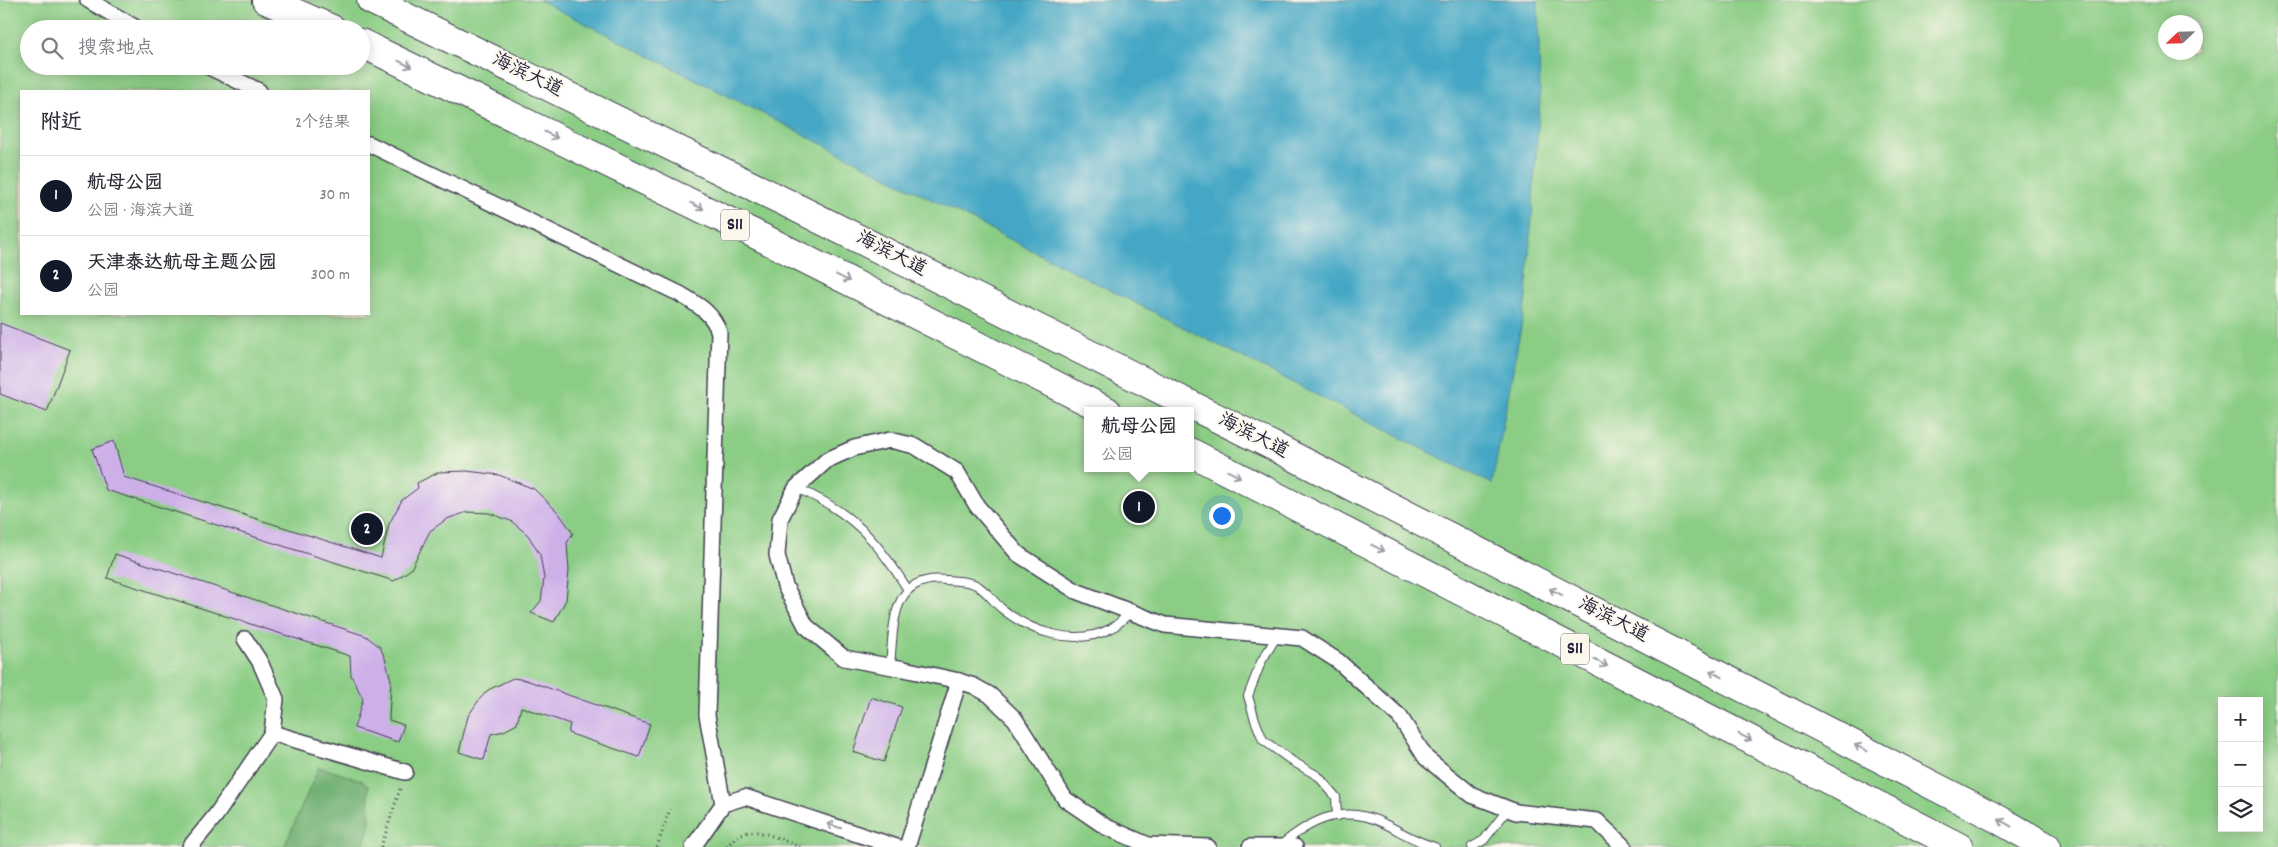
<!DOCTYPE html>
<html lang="zh">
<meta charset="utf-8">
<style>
:root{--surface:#fff;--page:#f2f2f3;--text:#2b2b33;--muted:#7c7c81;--line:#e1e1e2;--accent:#111827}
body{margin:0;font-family:Dekko,"LXGW WenKai TC",sans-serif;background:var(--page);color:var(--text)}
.controls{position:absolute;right:15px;bottom:15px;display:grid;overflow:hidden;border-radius:0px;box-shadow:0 2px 12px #0003}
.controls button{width:45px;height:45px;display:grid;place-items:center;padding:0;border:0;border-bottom:1px solid var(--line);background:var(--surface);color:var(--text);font:25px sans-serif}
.compass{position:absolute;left:2158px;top:15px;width:45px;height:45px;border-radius:50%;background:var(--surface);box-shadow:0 2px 12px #0003;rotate:247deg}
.you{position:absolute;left:1221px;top:515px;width:18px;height:18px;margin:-12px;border:4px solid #fff;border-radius:50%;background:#1a73e8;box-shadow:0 0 0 8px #1a73e833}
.badge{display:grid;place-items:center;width:32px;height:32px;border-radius:50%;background:var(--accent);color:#fff;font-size:16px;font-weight:700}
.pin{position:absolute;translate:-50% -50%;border:2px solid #fff;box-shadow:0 1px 5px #0006}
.popup{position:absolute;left:1084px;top:407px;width:110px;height:65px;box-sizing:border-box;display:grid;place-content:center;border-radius:0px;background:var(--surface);filter:drop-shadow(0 1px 4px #0005);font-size:16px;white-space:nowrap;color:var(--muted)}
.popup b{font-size:19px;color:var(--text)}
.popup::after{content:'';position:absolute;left:50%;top:100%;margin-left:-10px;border:10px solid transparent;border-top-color:var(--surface)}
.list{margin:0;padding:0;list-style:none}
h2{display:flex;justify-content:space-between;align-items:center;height:65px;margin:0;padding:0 20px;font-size:21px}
h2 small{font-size:16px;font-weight:400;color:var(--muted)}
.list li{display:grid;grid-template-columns:32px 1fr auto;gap:15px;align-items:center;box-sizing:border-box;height:80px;padding:0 20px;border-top:1px solid var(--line)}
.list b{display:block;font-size:19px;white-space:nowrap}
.list p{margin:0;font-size:16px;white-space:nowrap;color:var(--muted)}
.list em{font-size:16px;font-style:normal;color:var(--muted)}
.icon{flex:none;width:28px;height:28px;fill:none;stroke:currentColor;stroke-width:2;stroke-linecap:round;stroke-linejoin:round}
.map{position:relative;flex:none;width:2278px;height:847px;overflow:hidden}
.search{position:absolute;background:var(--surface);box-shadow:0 2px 12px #0003;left:20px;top:20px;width:350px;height:55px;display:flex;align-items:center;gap:12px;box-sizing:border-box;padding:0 18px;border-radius:28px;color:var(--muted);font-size:19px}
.panel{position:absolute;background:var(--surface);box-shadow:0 2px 12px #0003;left:20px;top:90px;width:350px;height:225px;border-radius:0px}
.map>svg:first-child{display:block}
</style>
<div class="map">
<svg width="2278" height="847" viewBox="0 0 2278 847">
<rect width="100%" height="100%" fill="#fbf7ec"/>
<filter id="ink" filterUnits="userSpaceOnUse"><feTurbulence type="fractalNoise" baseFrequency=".02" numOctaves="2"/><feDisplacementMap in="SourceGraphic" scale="10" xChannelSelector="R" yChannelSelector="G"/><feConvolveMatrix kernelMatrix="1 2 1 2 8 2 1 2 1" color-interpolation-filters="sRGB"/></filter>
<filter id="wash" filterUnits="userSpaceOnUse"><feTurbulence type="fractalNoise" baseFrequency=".0096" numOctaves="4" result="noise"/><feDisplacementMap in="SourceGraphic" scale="20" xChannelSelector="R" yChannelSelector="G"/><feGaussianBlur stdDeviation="1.12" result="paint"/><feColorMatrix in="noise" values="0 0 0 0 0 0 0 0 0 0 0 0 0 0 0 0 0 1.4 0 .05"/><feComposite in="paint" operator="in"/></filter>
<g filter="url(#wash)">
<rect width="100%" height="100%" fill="#efe3c5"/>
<path fill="#8bcd85" stroke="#567860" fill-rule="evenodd" d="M0,0H2278V847H0ZM2166,22H2196V52H2166ZM29,29H361V66H29ZM21,91H369V314H21ZM1088,411H1190V468H1088ZM2222,701H2259V828H2222Z"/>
<polygon fill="#70b072" stroke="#496956" points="319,767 361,780 368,786 370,823 363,847 284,847"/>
<polygon fill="#45a7c5" stroke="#346480" points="539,0 1538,0 1540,99 1526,299 1492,484"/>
<g id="blocks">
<g fill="#ceb0e9">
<polygon points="0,323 70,350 47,412 0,394"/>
<polygon points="114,441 124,477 381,558 389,524 402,500 418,488 417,483 439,472 467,471 499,475 534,489 558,512 573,533 567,543 569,571 566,600 554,622 531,613 541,601 544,578 540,555 528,535 511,521 489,513 467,512 447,519 430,531 411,569 394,581 106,490 92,449"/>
<polygon points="115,554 366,636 380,647 385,658 391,680 389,720 404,725 398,742 354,728 363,699 351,675 350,656 107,578"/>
<polygon points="513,678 526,680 650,724 639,757 568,733 570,724 521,707 517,724 504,731 491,734 484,760 459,752 468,716 479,700 488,690"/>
<polygon points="871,697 902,707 884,762 853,752"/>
</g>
</g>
</g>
<g filter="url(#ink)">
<use href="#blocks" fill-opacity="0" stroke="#413f50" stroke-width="1"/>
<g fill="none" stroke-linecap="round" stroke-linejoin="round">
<defs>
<g id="service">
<path d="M796,488C851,511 877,540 908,590"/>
<polyline points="1277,636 1261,662 1248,696 1255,720 1263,740 1292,761 1318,776 1336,797 1337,816"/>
<path d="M890,666C894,626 890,574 946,580C955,581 969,581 976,585C986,590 993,601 1001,608C1030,632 1075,647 1110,629C1118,625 1125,617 1131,612"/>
<path d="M1281,845C1312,819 1344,804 1383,823C1402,832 1414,841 1435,847"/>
<polyline points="1472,847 1484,840 1508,809"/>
</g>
<g id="minor">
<polyline points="88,0 138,29"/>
<polyline points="207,66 259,91"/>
<path d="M369,144L680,294C698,305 712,312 719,332L707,715L723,804"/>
<polyline points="245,639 260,662 276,699 272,733"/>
<polyline points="190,847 216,815 272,733 405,772"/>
<polyline points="693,847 723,804 745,797 897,847"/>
<polyline points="907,847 959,681"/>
<polyline points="1208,847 1148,845 1106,827 1065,799 1015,719 990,695 974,686 959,681 904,669 844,658 806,626 785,586 777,555 780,519 796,488 827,460 854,448 890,440 915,446 957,472 977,506 1018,554 1076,591 1165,625 1302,638 1338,661 1400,717 1426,758 1472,795 1516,812 1597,821 1624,847"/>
<polyline points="1250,847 1295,847"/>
</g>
<g id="motorway">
<polyline points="266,0 332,29"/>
<polyline points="371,0 787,203 1275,447 1996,818 2047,847"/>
<polyline points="361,43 769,241 1107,411"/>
<polyline points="1190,452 1959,847"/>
</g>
</defs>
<use href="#service" stroke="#413f50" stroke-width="10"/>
<use href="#minor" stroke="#413f50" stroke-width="18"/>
<use href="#motorway" stroke="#413f50" stroke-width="30"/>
<g stroke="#413f50" stroke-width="3" stroke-dasharray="1 4" stroke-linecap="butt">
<polyline points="381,847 401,786"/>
<polyline points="657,847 670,809"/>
<path d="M727,847C746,818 775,838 800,847"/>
</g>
<use href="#service" stroke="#fff" stroke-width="8"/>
<use href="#minor" stroke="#fff" stroke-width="15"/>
<use href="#motorway" stroke="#fff" stroke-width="28"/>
</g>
<defs><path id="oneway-shaft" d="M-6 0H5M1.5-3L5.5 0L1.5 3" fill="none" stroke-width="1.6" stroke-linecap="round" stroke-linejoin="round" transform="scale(1.25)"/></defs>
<g stroke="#9c9ca7">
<use href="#oneway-shaft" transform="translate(405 64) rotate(26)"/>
<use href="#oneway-shaft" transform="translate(551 135) rotate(26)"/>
<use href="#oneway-shaft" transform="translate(697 206) rotate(26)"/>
<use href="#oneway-shaft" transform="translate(843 278) rotate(27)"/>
<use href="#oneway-shaft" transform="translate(1234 474) rotate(27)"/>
<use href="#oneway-shaft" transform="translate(1378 548) rotate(27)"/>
<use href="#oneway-shaft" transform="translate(1556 592) rotate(-153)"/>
<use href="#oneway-shaft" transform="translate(1601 663) rotate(27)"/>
<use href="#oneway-shaft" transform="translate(1716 674) rotate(-153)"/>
<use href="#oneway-shaft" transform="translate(1745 737) rotate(27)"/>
<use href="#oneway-shaft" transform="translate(1861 748) rotate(-153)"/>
<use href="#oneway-shaft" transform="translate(2005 823) rotate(-151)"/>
<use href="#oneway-shaft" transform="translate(834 826) rotate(-162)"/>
</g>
</g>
<g text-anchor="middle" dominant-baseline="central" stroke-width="4" stroke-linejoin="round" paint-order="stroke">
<g fill="#fbf7ec" stroke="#636270" stroke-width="1">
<rect x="721" y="209.5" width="28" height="31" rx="4"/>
<rect x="1561" y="633.5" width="28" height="31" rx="4"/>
</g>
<g font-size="18" font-weight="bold" fill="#22223b">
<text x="735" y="225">S11</text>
<text x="1575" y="649">S11</text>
</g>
<g font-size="19" fill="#22223b" stroke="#fbf7ec">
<text transform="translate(527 76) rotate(26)">海滨大道</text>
<text transform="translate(891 255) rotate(27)">海滨大道</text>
<text transform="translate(1253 437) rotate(27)">海滨大道</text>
<text transform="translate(1613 621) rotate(27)">海滨大道</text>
</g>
</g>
</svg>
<div class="controls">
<button>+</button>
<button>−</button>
<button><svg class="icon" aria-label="layers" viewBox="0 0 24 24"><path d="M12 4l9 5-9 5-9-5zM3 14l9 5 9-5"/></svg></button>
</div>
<svg class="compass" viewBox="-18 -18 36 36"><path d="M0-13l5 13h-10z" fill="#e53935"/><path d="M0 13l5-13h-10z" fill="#7c7c81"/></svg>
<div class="you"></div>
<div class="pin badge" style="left:1139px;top:507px">1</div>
<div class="popup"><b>航母公园</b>公园</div>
<div class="pin badge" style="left:367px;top:529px">2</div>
<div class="search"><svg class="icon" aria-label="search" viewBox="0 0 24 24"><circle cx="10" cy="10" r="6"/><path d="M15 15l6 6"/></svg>搜索地点</div>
<section class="panel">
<h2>附近<small>2个结果</small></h2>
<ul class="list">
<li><span class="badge">1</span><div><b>航母公园</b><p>公园 · 海滨大道</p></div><em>30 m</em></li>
<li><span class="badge">2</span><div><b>天津泰达航母主题公园</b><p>公园</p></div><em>300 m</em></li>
</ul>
</section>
</div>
